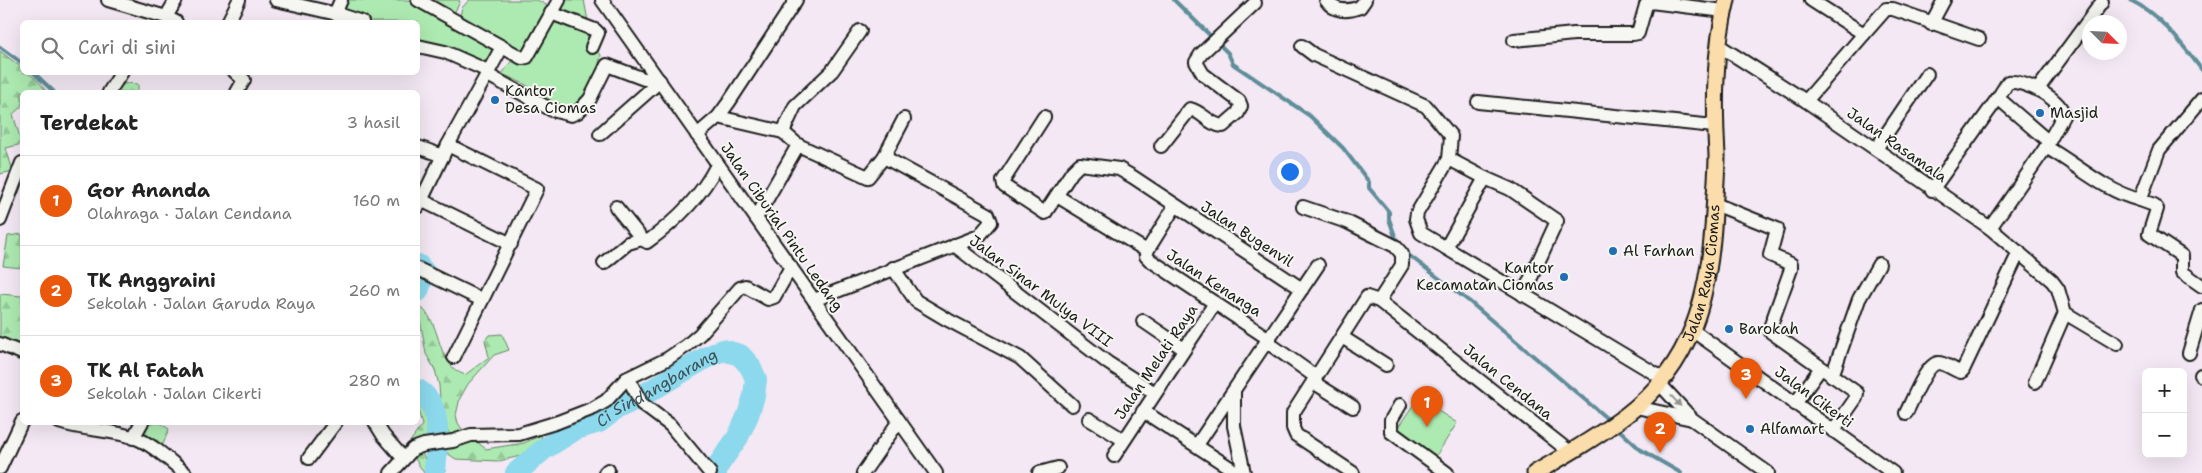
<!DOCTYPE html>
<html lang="id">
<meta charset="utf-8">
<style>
:root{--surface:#fff;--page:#f6f6f6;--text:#222;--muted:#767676;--line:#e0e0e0;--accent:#ea580c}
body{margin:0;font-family:"Shantell Sans",sans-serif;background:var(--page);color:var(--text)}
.controls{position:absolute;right:15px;bottom:15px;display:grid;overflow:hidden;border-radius:8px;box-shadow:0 5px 20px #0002}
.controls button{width:45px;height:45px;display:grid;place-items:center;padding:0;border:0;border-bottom:1px solid var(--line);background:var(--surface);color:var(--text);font:25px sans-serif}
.compass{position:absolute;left:2082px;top:15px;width:45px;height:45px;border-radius:50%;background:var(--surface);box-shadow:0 5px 20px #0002;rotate:114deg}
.you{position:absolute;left:1289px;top:171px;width:18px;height:18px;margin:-12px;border:4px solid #fff;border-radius:50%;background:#1a73e8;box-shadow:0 0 0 8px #1a73e833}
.badge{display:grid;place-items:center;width:32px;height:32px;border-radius:50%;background:var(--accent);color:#fff;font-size:16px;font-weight:700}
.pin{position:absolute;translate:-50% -41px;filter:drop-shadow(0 1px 2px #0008)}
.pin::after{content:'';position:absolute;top:26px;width:18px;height:15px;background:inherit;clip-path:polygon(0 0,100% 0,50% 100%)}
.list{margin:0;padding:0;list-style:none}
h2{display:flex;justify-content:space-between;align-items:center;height:65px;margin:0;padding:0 20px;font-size:21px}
h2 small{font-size:16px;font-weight:400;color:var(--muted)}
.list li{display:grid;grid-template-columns:32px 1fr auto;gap:15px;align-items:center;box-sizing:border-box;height:90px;padding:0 20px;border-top:1px solid var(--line)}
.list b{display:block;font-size:19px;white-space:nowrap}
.list p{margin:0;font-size:16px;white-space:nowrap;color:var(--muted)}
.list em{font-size:16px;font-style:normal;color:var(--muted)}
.icon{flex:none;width:28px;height:28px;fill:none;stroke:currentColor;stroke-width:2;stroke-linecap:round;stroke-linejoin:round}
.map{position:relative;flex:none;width:2202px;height:473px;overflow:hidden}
.search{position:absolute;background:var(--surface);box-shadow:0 5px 20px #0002;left:20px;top:20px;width:400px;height:55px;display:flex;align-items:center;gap:12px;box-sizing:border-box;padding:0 18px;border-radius:8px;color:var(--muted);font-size:19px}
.panel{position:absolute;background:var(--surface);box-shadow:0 5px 20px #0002;left:20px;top:90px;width:400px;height:335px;border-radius:8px}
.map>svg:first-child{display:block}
</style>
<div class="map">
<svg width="2202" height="473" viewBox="0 0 2202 473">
<defs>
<pattern id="forest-firs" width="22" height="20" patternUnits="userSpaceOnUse" patternTransform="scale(1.25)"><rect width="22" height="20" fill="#adeab1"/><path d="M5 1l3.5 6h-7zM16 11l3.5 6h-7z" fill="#94c898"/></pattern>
</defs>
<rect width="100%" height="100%" fill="#f3e8f3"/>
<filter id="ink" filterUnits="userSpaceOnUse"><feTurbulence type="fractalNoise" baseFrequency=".02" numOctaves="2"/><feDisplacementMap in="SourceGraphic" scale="10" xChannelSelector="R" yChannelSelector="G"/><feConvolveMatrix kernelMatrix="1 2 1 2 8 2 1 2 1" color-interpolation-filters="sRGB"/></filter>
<g filter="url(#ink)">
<g fill="#adeab1" stroke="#648366">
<polygon points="339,0 417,0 493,46 493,49 482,67 418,43 418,22 366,22 333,13"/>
<polygon points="425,0 459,0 460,2 453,15"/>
<polygon points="469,0 537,0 550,7 524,51 521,53 459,19 462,8"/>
<path d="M566,0H584L592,42L601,55L596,75L592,76L591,89L577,108C551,111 550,98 531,88C522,82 511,78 502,74L513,59L524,64L532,61Z"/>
<polygon points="1418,398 1457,423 1436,456 1396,430"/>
</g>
<g fill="url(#forest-firs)" stroke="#648366">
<path d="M0,51L22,68V72C34,73 40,84 47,92H22V106L13,114L22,144L6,148L13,171L0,174Z"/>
<polygon points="127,83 138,84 138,92 106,92 108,90"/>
<polygon points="22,234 22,268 3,266 8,236"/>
<polygon points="0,294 22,296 21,360 17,360 16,342 0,341"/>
<path d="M422,308C443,327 435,364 465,375L489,357L485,340L489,335L502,334L509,350L494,355L468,384L460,398L456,415L458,423L464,432L486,449L524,443L541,435L542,442L537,448L525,455L499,461L456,459L447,453L443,437L439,385L435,370L426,354L419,314Z"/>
<path d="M418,396C427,406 434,424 433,437L423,443L421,451L432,473H424L407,446L422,425L418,410Z"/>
<polygon points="134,423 160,423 169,429 158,457 141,449 127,437"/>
</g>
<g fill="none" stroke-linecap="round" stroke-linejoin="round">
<g stroke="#5f8d99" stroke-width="4">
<polyline points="1174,0 1228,53 1233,64 1310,116 1343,148 1369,182 1369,188 1389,212 1389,219 1397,242"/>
<path d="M2130,0C2161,15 2181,43 2202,70"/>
<polyline points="0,47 22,63"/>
<polyline points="33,72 54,92"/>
<polyline points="1406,253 1470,302 1611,422"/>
<polyline points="418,286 418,287"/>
<polyline points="1616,427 1641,450 1681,473"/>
</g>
<g stroke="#8cd8ec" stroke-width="22">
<polyline points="418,265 424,272 418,291"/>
<path d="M418,390C445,407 436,445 435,473"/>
<path id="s1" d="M516,473L544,449L576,429L599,422L617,408L640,397L707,357L723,350L740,355L750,366L756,379L754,396L748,415L738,437L717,467L716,473"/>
</g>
<defs>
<g id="minor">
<polyline points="108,0 166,17"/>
<polyline points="176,0 166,17 176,22"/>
<polyline points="276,0 337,14 362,22"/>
<polyline points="418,0 522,58 527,57 559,0"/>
<polyline points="602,0 936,473"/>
<path d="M1326,0C1334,12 1347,12 1360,7L1365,0"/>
<polyline points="551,13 595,30 598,33 592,47"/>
<polyline points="335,14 341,0"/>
<polyline points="228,22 239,0"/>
<polyline points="1931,24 1944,0"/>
<polyline points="1864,34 1886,9 1893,9 1979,39"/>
<polyline points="1514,40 1574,34 1633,34 1638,33 1646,5 1651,2 1724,11"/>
<polyline points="1718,45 1806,101 1990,228 2052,281 2058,289 2065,313 2117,344"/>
<polyline points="418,46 445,52 488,71"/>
<polyline points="1302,46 1314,55 1426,106 1451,136 1449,159 1417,213 1416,219 1421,233 1664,379"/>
<polyline points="235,72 244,80 237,92"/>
<polyline points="486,74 552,110 571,115 578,112 590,99 607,65 644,79 658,79"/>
<polyline points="2038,89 2102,2"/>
<polyline points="109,92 122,72"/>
<polyline points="1806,101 1864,34 1811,0"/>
<polyline points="1478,102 1714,126"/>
<polyline points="718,117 783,132 798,145 756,218"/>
<polyline points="1044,117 1003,181 1004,186 1045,213 1072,172 1080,164 1119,169 1133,177 1302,289"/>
<polyline points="783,132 795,106 832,71 860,31"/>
<polyline points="600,134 660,81"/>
<polyline points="697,135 718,117 729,102 796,0"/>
<polyline points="448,145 537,189 454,357"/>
<polyline points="798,145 868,177 884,157 904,119"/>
<path d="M1161,146L1190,109C1203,112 1209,125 1223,126L1238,113L1241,106L1239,101L1203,74L1196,62L1201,54L1255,3"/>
<polyline points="418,147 443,156"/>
<path d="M2046,147C2078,165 2104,191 2140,200L2159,150L2202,99"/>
<polyline points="1876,149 1927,74"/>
<polyline points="1485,178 1510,189 1557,221 1523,295"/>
<polyline points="1932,190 1998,98 2049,142"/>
<polyline points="1057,196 1147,251"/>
<polyline points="421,200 511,244"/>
<polyline points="2140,200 2154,205 2157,209 2149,234 2182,256 2182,272 2202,286"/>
<polyline points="1715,204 1777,229 1770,255 1791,264 1791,269 1771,325 1771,332 1857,393 1856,398 1833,431"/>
<polyline points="418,207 448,145 502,47"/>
<polyline points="616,207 642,239"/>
<polyline points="1303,207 1347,222 1395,246 1402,254 1402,265 1379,301"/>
<polyline points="0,220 22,163"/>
<path d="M1990,228L2046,147L2063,116C2063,99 2024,80 2008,82L1998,98"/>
<polyline points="954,245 1108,363 1155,393"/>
<polyline points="1446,248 1485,178 1449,159"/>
<polyline points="1147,251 1146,256 1150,260 1269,339"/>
<polyline points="1147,251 1175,206"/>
<path d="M604,263L628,243L642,239L647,242C676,221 701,197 717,165"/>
<polyline points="893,268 916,301 948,320 1020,358 1072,405"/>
<polyline points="418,269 482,300"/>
<polyline points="814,300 979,236 991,222 988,214 884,157"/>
<polyline points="1143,321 1184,349"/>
<polyline points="1692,330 1893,473"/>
<polyline points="1342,337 1386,365"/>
<polyline points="1267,342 1316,377"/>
<polyline points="0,344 22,353"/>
<polyline points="2189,353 2202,310"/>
<polyline points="2201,375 2202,376"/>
<polyline points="1832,376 1859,299 1879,264"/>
<polyline points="628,378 642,404 670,425 710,473"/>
<polyline points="1313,382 1353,407"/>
<polyline points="2035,382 2065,313"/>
<polyline points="1659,383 1692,419 1768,473"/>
<polyline points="1234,392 1234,426 1244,473"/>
<polyline points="1795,404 1820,369"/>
<polyline points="1400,405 1391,420 1391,432 1447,473"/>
<polyline points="1636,407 1692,419"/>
<polyline points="1143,411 1238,473"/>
<path d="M1906,413C1912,402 1926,364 1938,363C1946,363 1953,370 1961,372L1963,370L2019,252"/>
<polyline points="1089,419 1124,440"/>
<path d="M59,422C85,431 113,429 138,439C155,446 171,462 185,473"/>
<polyline points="375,422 383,435 403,458"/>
<polyline points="133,438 142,422"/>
<polyline points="1197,445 1318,265"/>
<polyline points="1114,456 1215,303"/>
<polyline points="309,458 336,422"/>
<polyline points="0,468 22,421"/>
<polyline points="391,473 413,449 424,445 453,441 471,435 519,434 558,422 594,408 606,401 626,379 667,359 686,346 700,334 740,288 745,286 768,299 774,297 791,267"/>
<polyline points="605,473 608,470"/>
<polyline points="863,473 899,421"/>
<polyline points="1039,473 1058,468"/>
<polyline points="1353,473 1296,435 1293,428 1293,413 1367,297 1379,301 1570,452"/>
</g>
<g id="major">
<path id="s2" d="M1535,473C1566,455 1597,437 1625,416C1694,364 1710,293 1714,212C1715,193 1717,173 1717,155C1714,103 1714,51 1727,0"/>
</g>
</defs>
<use href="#minor" stroke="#1c1c1c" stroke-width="16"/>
<use href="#major" stroke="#1c1c1c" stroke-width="19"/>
<use href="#minor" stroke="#f6f6f2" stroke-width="12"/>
<use href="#major" stroke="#fbddab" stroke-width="15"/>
</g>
<defs><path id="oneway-solid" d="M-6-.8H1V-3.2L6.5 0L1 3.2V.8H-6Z" transform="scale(1.25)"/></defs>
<use fill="#949492" href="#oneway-solid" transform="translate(1676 401) rotate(47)"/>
</g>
<g fill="#1f6fb2" stroke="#f6f6f2" stroke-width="2">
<circle cx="495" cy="100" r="5"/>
<circle cx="2040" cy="113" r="5"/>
<circle cx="1613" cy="251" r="5"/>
<circle cx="1564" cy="277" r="5"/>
<circle cx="1729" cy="329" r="5"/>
<circle cx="1750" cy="429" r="5"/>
</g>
<g text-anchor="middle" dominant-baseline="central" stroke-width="4" stroke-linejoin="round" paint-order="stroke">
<g font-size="15" fill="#1c1c1c" stroke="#f6f6f2" text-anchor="start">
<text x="505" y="91">Kantor<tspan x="505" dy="17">Desa Ciomas</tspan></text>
<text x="2050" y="113">Masjid</text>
<text x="1623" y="251">Al Farhan</text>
<text x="1554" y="268" text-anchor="end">Kantor<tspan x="1554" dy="17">Kecamatan Ciomas</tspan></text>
<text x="1739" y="329">Barokah</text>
<text x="1760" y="429">Alfamart</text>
</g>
<g font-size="15" fill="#1c1c1c" stroke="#f6f6f2">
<text transform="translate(1897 145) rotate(35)">Jalan Rasamala</text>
<text transform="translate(782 227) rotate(55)">Jalan Ciburial Pintu Ledang</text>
<text transform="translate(1247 234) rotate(33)">Jalan Bugenvil</text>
<text stroke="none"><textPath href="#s2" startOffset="275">Jalan Raya Ciomas</textPath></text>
<text transform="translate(1214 283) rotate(33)">Jalan Kenanga</text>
<text transform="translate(1041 291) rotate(37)">Jalan Sinar Mulya VIII</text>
<text transform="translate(1156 362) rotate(-56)">Jalan Melati Raya</text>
<text transform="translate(1508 382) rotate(39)">Jalan Cendana</text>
<text transform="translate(1814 397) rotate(36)">Jalan Cikerti</text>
</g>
<g font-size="16" font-style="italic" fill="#3e545a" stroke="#f6f6f2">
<text stroke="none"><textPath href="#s1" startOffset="166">Ci Sindangbarang</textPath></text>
</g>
</g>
</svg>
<div class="controls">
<button>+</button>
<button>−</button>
</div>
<svg class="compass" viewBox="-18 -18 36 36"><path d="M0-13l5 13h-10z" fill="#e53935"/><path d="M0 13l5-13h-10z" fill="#767676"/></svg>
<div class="you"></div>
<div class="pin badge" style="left:1427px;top:427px">1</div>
<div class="pin badge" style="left:1660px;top:453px">2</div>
<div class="pin badge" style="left:1746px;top:399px">3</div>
<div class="search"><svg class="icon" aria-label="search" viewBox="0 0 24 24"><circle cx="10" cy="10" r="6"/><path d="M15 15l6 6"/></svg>Cari di sini</div>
<section class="panel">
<h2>Terdekat<small>3 hasil</small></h2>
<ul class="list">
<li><span class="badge">1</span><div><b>Gor Ananda</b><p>Olahraga · Jalan Cendana</p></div><em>160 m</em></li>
<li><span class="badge">2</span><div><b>TK Anggraini</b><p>Sekolah · Jalan Garuda Raya</p></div><em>260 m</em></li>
<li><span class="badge">3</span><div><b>TK Al Fatah</b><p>Sekolah · Jalan Cikerti</p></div><em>280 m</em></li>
</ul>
</section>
</div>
